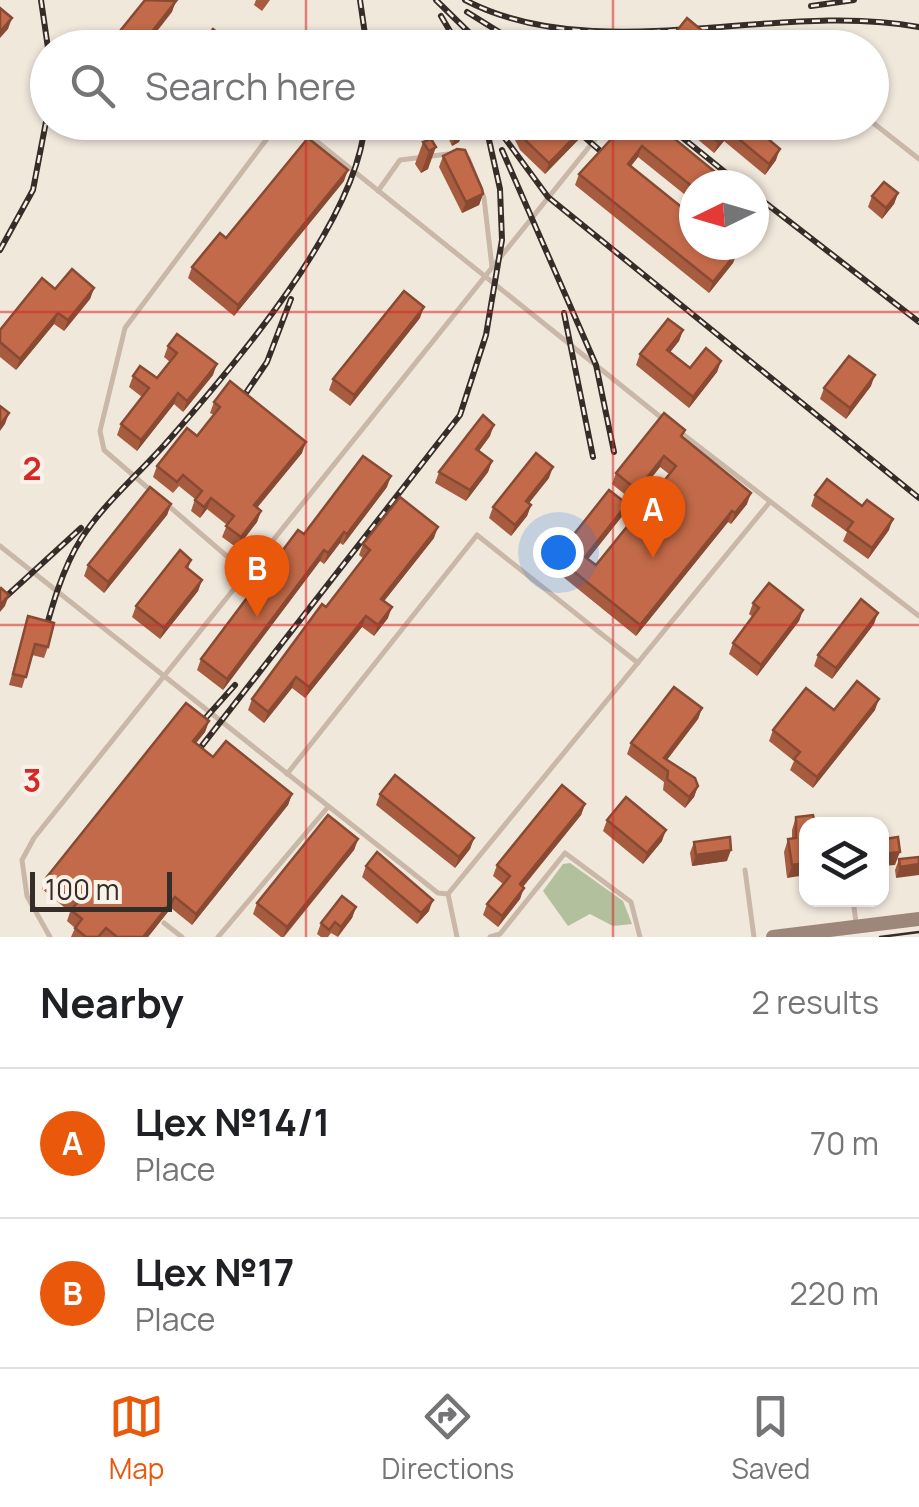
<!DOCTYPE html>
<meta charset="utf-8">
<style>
:root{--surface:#fff;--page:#f6f6f6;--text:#202124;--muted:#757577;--line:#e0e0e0;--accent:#ea580c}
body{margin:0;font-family:Manrope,sans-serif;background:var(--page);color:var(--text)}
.controls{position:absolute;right:30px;bottom:30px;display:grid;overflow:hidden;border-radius:20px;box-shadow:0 2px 8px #0004}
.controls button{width:90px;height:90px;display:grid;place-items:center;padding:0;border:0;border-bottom:2px solid var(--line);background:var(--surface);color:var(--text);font:50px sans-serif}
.compass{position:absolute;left:679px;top:170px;width:90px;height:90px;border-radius:50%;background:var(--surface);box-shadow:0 2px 8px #0004;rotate:265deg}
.scale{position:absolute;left:30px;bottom:25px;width:142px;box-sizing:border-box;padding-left:10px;border:5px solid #362d28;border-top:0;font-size:28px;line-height:35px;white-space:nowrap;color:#362d28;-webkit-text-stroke:8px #f9f2e9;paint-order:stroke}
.you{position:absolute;left:558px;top:552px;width:35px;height:35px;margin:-25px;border:8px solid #fff;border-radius:50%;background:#1a73e8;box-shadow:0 0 0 15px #1a73e833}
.badge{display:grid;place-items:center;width:65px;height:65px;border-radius:50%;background:var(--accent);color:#fff;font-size:32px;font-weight:700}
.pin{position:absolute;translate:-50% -82px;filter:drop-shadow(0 2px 5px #0008)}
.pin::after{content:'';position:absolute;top:52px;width:35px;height:30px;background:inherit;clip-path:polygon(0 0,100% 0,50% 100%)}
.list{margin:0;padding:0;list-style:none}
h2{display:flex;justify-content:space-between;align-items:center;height:130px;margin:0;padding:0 40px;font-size:42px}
h2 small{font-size:32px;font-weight:400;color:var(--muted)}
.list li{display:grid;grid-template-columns:65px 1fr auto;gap:30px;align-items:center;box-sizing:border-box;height:150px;padding:0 40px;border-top:2px solid var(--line)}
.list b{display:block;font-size:38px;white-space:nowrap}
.list p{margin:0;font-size:32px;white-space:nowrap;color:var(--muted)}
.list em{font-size:32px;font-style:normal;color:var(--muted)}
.icon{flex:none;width:55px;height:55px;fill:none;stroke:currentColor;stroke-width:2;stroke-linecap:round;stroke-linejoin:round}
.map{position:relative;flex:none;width:919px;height:937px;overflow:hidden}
.search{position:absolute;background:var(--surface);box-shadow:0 2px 8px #0004;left:30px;right:30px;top:30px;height:110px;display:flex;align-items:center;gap:25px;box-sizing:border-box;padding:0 35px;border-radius:55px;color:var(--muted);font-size:38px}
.sheet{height:430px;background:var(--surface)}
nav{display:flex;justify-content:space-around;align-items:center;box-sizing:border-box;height:140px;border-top:2px solid var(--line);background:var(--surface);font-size:28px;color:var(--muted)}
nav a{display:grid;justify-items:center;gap:5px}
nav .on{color:var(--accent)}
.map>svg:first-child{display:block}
</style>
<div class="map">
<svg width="919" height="937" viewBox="0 0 919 937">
<rect width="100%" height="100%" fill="#f1e8dc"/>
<polygon fill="#b3c09d" points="570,863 623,901 632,924 613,926 590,914 568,926 543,891 563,864"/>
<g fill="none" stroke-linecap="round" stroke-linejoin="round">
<g stroke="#c9b8a8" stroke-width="5">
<polyline points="872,122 919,159"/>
<polyline points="468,158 484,198 492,267"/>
<polyline points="378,191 400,160 448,154"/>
<polyline points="680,432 919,616"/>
<polyline points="0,546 438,893 448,894 457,937"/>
<polyline points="244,571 104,450 100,431 125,328 275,128 293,123 300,128 663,419"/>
<polyline points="287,774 477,535 638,663"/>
<polyline points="745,870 754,937"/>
<polyline points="448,894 769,503"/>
<polyline points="853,899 856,923"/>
<polyline points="164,923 182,937"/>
<polyline points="50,937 27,896 22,860 34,838 609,122"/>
<polyline points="218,937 328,807"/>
<polyline points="490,937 500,934 565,853 631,902 640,937"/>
</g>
<polyline stroke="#9d877a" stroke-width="14" points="773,937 919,919"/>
<polyline stroke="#362d28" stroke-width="2.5" points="880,937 919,932"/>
<defs>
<g id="rail">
<polyline points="41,0 48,48"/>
<polyline points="360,0 367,48"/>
<polyline points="436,0 485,48"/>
<path d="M465,0C597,69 778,0 919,27"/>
<polyline points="811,6 854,0"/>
<polyline points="467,12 525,48"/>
<polyline points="441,16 460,48"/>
<polyline points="493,122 548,197 919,498"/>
<polyline points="567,122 620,168"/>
<polyline points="663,122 741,185"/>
<polyline points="502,150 596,365 614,452"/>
<polyline points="754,194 919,322"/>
<polyline points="0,250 33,190 48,111"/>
<polyline points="564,313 593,457"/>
<polyline points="229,418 267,362 291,299"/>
<polyline points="0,602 81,528"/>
<path d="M41,646C51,610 61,571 81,539C104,503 139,474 167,442C232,368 358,222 365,122"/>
<polyline points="185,741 235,685"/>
<polyline points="183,770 460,415 486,335 502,240 500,189 485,122"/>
</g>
</defs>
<use href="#rail" stroke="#362d28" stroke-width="6"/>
<use href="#rail" stroke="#f9f2e9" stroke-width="2.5" stroke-dasharray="8" stroke-linecap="butt"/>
</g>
<g fill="#a75b3f">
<polygon points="256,0 270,0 262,11 254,5"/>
<polygon points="675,33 723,48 676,48 671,44"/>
<polygon points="441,122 459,122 463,131 459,142 452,146"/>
<polygon points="506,122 580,122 580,138 545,174 520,150"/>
<polygon points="627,122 694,185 694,202 638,157 631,166 737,252 733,263 709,293 575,185 579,174"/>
<polygon points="677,122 748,122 776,160 765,175 724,141 714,153"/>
<polygon points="431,139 428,169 421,173 415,164 423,142"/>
<polygon points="443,156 483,194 479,205 462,213 439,167"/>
<polygon points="344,181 234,316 188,278 192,267 226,238"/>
<polygon points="898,193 894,204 882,219 868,207 872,196"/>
<polygon points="94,288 90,299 64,331 54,324 16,370 0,357 0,330 55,289"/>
<polygon points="420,318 350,406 329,390 333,379"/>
<polygon points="683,330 679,341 670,352 690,368 721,361 717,372 689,408 636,365 640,354"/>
<polygon points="168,346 213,375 183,412 174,404 137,451 117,435 121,424 142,397 129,387 133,376 157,378 170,362 164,357"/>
<polygon points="871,386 846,419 820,399 824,388"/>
<polygon points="214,402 302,453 257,508 261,511 257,522 237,548 222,537 227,525 207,509 200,518 191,511 195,499 179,486 173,493 153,477 157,466 197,436 214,415 210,413"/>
<polygon points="490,436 479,451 492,461 488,472 466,501 435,483 439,472"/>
<polygon points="683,438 747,504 731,524 728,522 636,636 552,568 556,557 627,504 623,515 588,559 596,565 669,474 660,467 633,501 612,484 616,473"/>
<polygon points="549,478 528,503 531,505 527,516 511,536 489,518 493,507"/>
<polygon points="387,487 343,545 340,543 324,564 320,561 223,690 197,670 201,659 304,534"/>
<polygon points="815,495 889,530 868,559 843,541 847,532 811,506"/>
<polygon points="171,504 167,515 104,593 84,576 88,565"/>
<polygon points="434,538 384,601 388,618 374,636 362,627 305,698 292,688 264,723 248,710 252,699 364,559 359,555 363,544"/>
<polygon points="191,560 188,569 202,580 198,591 160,639 132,617 136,606"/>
<polygon points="753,603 803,610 799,621 757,676 729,654 733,643 753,617 749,614"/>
<polygon points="28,616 48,647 44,658 32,655 22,688 9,685"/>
<polygon points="874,624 832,679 814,666 818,655"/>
<polygon points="702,708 698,719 667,760 698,786 694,797 685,808 663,790 664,782 627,754 631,743"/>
<polygon points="834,710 875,710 813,788 790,770 794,761 769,741 773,730"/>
<polygon points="209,721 205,732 196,743 213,757 292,794 288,805 192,925 171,908 148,937 71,937 75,928 67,921 70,912 42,889 46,878"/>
<polygon points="380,794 474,838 470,849 455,868 376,805"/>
<polygon points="585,804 581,815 523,887 520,899 498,927 483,915 487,904 503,884 493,876 497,865"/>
<polygon points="813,815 787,878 784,852 788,839 792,839 792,830 796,817"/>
<polygon points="607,820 662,841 643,864 603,831"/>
<polygon points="358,839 354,850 284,937 281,937 253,914 257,903"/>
<polygon points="694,842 727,861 692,866 690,853"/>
<polygon points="919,857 896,878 895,870 899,859"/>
<polygon points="366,866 429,911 417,924 362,877"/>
<polygon points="356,907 352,918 338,937 331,933 328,937 321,937 317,934 321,923"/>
</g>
<g fill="#884a33">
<polygon points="176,1 172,12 144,48 139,48"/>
<polygon points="12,18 8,29 0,38 0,32"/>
<polygon points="584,127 580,138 545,174 549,163"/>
<polygon points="728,130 724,141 714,153 718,142"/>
<polygon points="463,131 459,142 452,146 456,135"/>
<polygon points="642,146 638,157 624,175 628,164"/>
<polygon points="436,147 428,169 421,173 429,151"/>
<polygon points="780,149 776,160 765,175 769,164"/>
<polygon points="348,170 344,181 234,316 238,305"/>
<polygon points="898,193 894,204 882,219 886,208"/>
<polygon points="483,194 479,205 462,213 466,202"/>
<polygon points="737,252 733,263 709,293 713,282"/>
<polygon points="94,288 90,299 64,331 68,320"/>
<polygon points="424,307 420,318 350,406 354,395"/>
<polygon points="58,313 54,324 16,370 20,359"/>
<polygon points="683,330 679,341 663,361 667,350"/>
<polygon points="721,361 717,372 689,408 693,397"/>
<polygon points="217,364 213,375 183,412 187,401"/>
<polygon points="875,375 871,386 846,419 850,408"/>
<polygon points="178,393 174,404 137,451 141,440"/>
<polygon points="9,413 5,424 0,431 0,425"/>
<polygon points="494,425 490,436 472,460 476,449"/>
<polygon points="306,442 302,453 250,516 254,505"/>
<polygon points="664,456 660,467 633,501 637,490"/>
<polygon points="492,461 488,472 466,501 470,490"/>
<polygon points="553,467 549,478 522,512 526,501"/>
<polygon points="391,476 387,487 343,545 347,534"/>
<polygon points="751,493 747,504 731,524 735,513"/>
<polygon points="211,498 207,509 200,518 204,507"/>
<polygon points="171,504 167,515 104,593 108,582"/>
<polygon points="627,504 623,515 581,568 585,557"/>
<polygon points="531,505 527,516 511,536 515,525"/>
<polygon points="261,511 257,522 237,548 241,537"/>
<polygon points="732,511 728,522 636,636 640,625"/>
<polygon points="893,519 889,530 868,559 872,548"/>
<polygon points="438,527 434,538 377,610 381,599"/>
<polygon points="344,532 340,543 324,564 328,553"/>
<polygon points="324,550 320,561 223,690 227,679"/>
<polygon points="202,580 198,591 160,639 164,628"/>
<polygon points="9,595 5,606 0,612 0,605"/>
<polygon points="392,607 388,618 374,636 378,625"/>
<polygon points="803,610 799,621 757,676 761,665"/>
<polygon points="878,613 874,624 832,679 836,668"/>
<polygon points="366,616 362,627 305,698 309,687"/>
<polygon points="296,677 292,688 264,723 268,712"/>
<polygon points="879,699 875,710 813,788 817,777"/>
<polygon points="702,708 698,719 662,766 664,758"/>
<polygon points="209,721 205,732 189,752 193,741"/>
<polygon points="698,786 694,797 685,808 689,797"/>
<polygon points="292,794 288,805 192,925 196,914"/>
<polygon points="585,804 581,815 516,895 520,884"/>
<polygon points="666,830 662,841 643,864 647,853"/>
<polygon points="474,838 470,849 455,868 459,857"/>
<polygon points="358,839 354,850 283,937 287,927"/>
<polygon points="731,850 727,861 692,866 696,855"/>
<polygon points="900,852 895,865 882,866 882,854"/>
<polygon points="806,863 806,875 787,878 792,865"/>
<polygon points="919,864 919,875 896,878 900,867"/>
<polygon points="524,888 520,899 498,927 502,916"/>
<polygon points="175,897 171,908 148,937 143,937"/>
<polygon points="433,900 429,911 417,924 421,913"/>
<polygon points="356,907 352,918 337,937 341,927"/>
</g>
<g fill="#c26a49" stroke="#884a33" stroke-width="2.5">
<polygon points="145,0 176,1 139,48 110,48 108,46"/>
<polygon points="0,8 12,18 0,32"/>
<polygon points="687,18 723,48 693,48 675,33"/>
<polygon points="213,29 236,48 198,48"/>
<polygon points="450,122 459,122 463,131 456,135"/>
<polygon points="515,122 580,122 584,127 549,163 524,139"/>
<polygon points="627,122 654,122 731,185 694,185 694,188 642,146 628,164 694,217 694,245 729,245 737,252 713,282 579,174"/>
<polygon points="695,122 748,122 780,149 769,164 728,130 718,142"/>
<polygon points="308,138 348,170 238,305 192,267 220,233 226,238"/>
<polygon points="431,139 436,147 429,151 423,142"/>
<polygon points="457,149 465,150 482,189 483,194 466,202 443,156"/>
<polygon points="884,182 898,193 886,208 872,196"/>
<polygon points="72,269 94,288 68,320 58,313 20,359 0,342 0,330 42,278 55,289"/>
<polygon points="404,291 424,307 354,395 333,379"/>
<polygon points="668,319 683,330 667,350 690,368 706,348 721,361 693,397 640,354"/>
<polygon points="177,334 217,364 187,401 178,393 141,440 121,424 149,388 133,376 140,366 157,378 177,353 168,346"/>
<polygon points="849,356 875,375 850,408 824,388"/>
<polygon points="230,381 306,442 254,505 261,511 241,537 226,526 234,516 211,498 204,507 195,500 202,491 183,475 177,482 157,466 187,428 197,436 220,407 214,402"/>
<polygon points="0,406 9,413 0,425"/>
<polygon points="664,413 685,430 681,436 751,493 735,513 732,511 640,625 556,557 609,490 627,504 585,557 596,565 676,466 664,456 637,490 616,473"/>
<polygon points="483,415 494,425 476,449 492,461 470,490 439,472"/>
<polygon points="536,453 553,467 526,501 531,505 515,525 493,507"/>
<polygon points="363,456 391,476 347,534 344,532 328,553 324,550 227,679 201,659 298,530 304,534"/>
<polygon points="827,479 862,506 867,500 893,519 872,548 847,530 853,522 815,495"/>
<polygon points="150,487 171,504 108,582 88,565"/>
<polygon points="400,497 438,527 381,599 392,607 378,625 366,616 309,687 296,677 268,712 252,699 322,604 326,607 370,550 363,544"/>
<polygon points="180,550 191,560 186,567 202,580 164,628 136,606"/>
<polygon points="769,583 803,610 761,665 733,643 759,608 753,603"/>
<polygon points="1,588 9,595 0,605 0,589"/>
<polygon points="861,599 878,613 836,668 818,655"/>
<polygon points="28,616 54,623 48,647 35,644 26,677 13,674"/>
<polygon points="857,681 879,699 817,777 794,759 800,752 773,730 806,688 834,710"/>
<polygon points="674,687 702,708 664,758 695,778 698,786 689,797 667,779 668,771 631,743"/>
<polygon points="186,703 209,721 193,741 213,757 226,741 292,794 196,914 175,897 143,937 117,937 106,928 98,937 86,937 75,928 82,919 71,910 77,903 46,878"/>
<polygon points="395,775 474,838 459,857 380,794"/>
<polygon points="562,785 585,804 520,884 524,888 502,916 487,904 510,876 497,865"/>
<polygon points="626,797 666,830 647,853 607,820"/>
<polygon points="328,815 358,839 287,927 257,903"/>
<polygon points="813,815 815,824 806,824 806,863 792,865 788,839 796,838 796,817"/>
<polygon points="883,826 885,839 898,837 900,852 882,854 882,827"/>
<polygon points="730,837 731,850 696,855 694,842"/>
<polygon points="377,852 433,900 421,913 366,866"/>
<polygon points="919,857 919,864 900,867 899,859"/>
<polygon points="342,896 356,907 341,927 335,922 329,930 321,923"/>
</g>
<path fill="none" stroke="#d62828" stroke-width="2.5" stroke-opacity="0.55" d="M306,0V48M613,0V48M306,122V937M613,122V937M0,312H919M0,625H919"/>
<g font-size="32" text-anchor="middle" font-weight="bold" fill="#d62828" stroke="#f9f2e9" stroke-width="8" stroke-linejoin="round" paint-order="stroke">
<text x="32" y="480">2</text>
<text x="32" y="792">3</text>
</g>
</svg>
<div class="controls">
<button><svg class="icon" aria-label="layers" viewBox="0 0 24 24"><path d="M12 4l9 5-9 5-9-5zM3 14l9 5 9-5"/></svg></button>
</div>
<svg class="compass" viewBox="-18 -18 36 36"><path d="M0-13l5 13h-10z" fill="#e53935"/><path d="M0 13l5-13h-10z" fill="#757577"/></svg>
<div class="scale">100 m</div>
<div class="you"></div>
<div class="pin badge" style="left:653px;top:558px">A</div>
<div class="pin badge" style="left:257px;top:617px">B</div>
<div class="search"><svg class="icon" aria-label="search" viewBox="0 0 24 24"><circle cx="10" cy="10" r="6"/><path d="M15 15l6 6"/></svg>Search here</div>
</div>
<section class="sheet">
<h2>Nearby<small>2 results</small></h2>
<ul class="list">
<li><span class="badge">A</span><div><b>Цех №14/1</b><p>Place</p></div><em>70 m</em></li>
<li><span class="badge">B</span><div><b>Цех №17</b><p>Place</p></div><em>220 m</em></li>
</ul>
</section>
<nav>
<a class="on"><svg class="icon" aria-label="map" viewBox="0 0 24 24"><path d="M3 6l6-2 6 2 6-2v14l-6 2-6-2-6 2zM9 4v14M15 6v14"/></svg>Map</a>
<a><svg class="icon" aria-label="directions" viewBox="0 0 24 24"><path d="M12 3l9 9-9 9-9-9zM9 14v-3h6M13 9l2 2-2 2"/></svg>Directions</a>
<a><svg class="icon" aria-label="saved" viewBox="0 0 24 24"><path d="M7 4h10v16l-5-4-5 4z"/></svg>Saved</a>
</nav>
